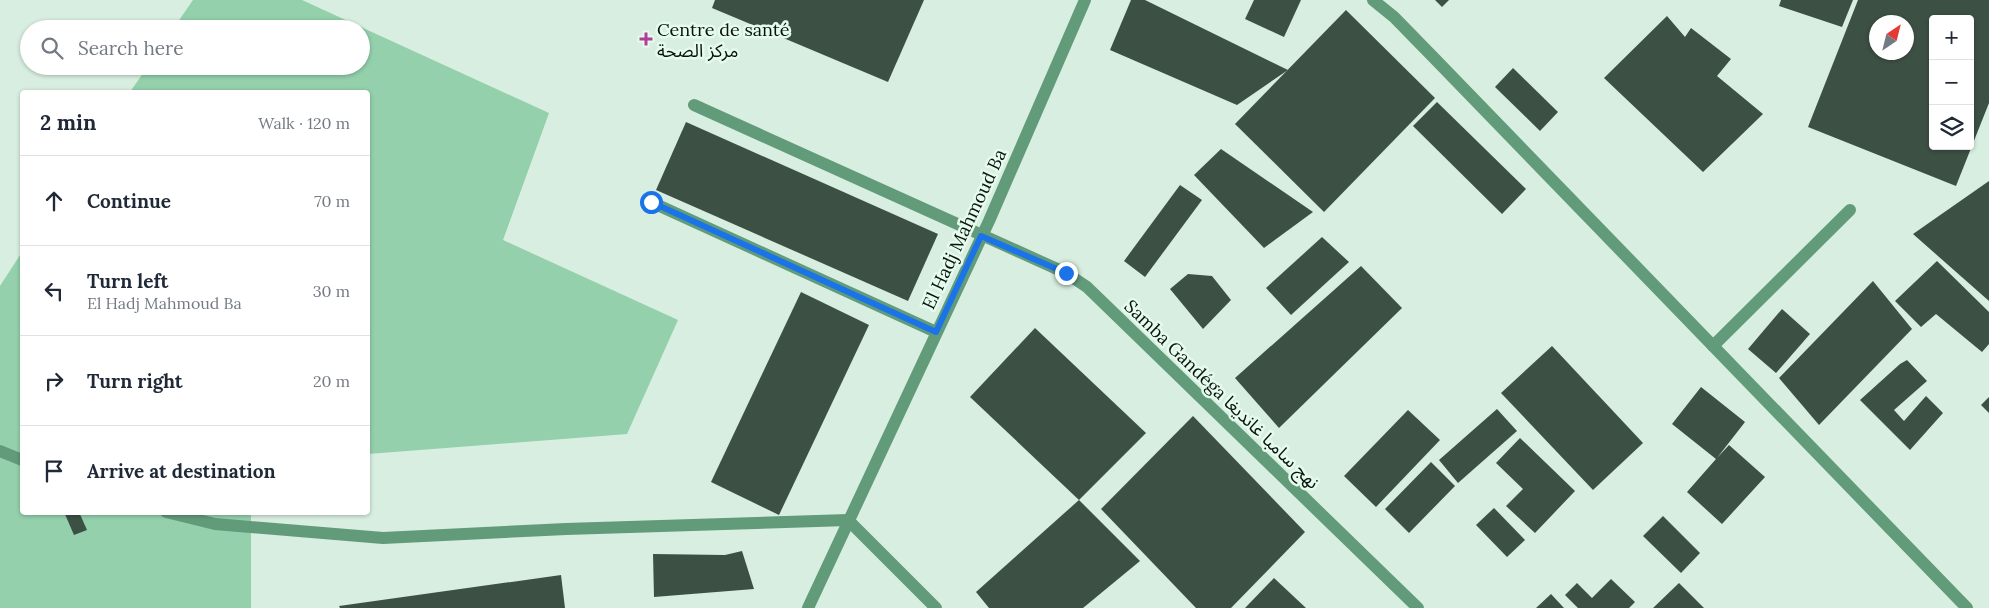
<!DOCTYPE html>
<meta charset="utf-8">
<style>
:root{--surface:#fff;--page:#f6f6f7;--text:#1f2937;--muted:#747a83;--line:#e0e1e3}
body{margin:0;font-family:Lora,"Noto Sans Arabic",serif;background:var(--page);color:var(--text)}
.controls{position:absolute;right:15px;top:15px;display:grid;overflow:hidden;border-radius:5px;box-shadow:0 1px 4px #0004}
.controls button{width:45px;height:45px;display:grid;place-items:center;padding:0;border:0;border-bottom:1px solid var(--line);background:var(--surface);color:var(--text);font:25px sans-serif}
.compass{position:absolute;left:1869px;top:15px;width:45px;height:45px;border-radius:50%;background:var(--surface);box-shadow:0 1px 4px #0004;rotate:35deg}
.stop{position:absolute;width:15px;height:15px;margin:-11px;border:4px solid #1a73e8;border-radius:50%;background:#fff}
.stop.end{background:#1a73e8;border-color:#fff;box-shadow:0 1px 5px #0008}
.list{margin:0;padding:0;list-style:none}
h2{display:flex;justify-content:space-between;align-items:center;height:65px;margin:0;padding:0 20px;font-size:21px}
h2 small{font-size:16px;font-weight:400;color:var(--muted)}
.list li{display:grid;grid-template-columns:32px 1fr auto;gap:15px;align-items:center;box-sizing:border-box;height:90px;padding:0 20px;border-top:1px solid var(--line)}
.list b{display:block;font-size:19px;white-space:nowrap}
.list p{margin:0;font-size:16px;white-space:nowrap;color:var(--muted)}
.list em{font-size:16px;font-style:normal;color:var(--muted)}
.icon{flex:none;width:28px;height:28px;fill:none;stroke:currentColor;stroke-width:2;stroke-linecap:round;stroke-linejoin:round}
.map{position:relative;flex:none;width:1989px;height:608px;overflow:hidden}
.search{position:absolute;background:var(--surface);box-shadow:0 1px 4px #0004;left:20px;top:20px;width:350px;height:55px;display:flex;align-items:center;gap:12px;box-sizing:border-box;padding:0 18px;border-radius:28px;color:var(--muted);font-size:19px}
.panel{position:absolute;background:var(--surface);box-shadow:0 1px 4px #0004;left:20px;top:90px;width:350px;height:425px;border-radius:5px}
.map>svg:first-child{display:block}
</style>
<div class="map">
<svg width="1989" height="608" viewBox="0 0 1989 608">
<rect width="100%" height="100%" fill="#d8eee0"/>
<g fill="#93d0ab">
<polygon points="193,0 302,0 549,113 503,240 678,320 627,434 368,454 368,92 130,92 148,66 361,66 361,29 173,29"/>
<polygon points="22,252 22,512 251,513 251,608 0,608 0,286"/>
</g>
<g fill="#3d5044" fill-rule="evenodd">
<polygon points="715,0 924,0 888,82 712,8"/>
<polygon points="1131,0 1145,0 1288,70 1237,105 1110,50"/>
<polygon points="1254,0 1301,0 1284,37 1245,19"/>
<polygon points="1435,0 1449,0 1442,7"/>
<polygon points="1781,0 1853,0 1842,27 1779,6"/>
<path d="M1858,0H1989V103L1956,186L1808,127ZM1933,19H1970V146H1933ZM1876,22H1906V52H1876Z"/>
<polygon points="1346,10 1435,98 1324,212 1235,124"/>
<polygon points="1667,16 1685,37 1691,28 1731,59 1717,76 1763,114 1703,172 1604,78"/>
<polygon points="1513,68 1558,112 1540,131 1495,87"/>
<polygon points="1437,102 1526,189 1502,214 1413,126"/>
<polygon points="686,122 938,234 908,301 656,190"/>
<polygon points="1221,149 1313,212 1264,248 1194,175"/>
<polygon points="1989,181 1989,301 1913,234"/>
<polygon points="1180,185 1202,200 1145,277 1124,261"/>
<polygon points="1322,237 1349,262 1291,315 1266,288"/>
<polygon points="1937,261 1989,312 1989,344 1982,352 1936,314 1921,327 1895,301"/>
<polygon points="1361,266 1402,308 1279,428 1235,378"/>
<polygon points="1188,274 1212,276 1231,300 1203,329 1170,289"/>
<polygon points="1873,281 1912,329 1819,425 1779,378"/>
<polygon points="801,292 869,325 779,515 711,482"/>
<polygon points="1782,309 1810,334 1776,373 1748,349"/>
<polygon points="1035,328 1146,433 1079,500 970,397"/>
<polygon points="1552,346 1643,443 1593,490 1501,393"/>
<polygon points="1907,360 1927,381 1894,410 1904,421 1926,396 1943,413 1910,450 1860,400 1900,364"/>
<polygon points="1701,387 1745,422 1717,458 1729,445 1765,477 1722,524 1687,492 1716,459 1672,424"/>
<polygon points="1989,397 1989,413 1981,405"/>
<polygon points="1497,409 1517,431 1458,483 1439,460"/>
<polygon points="1408,410 1440,440 1376,507 1344,476"/>
<polygon points="1193,416 1305,532 1231,608 1196,608 1101,509"/>
<polygon points="1520,438 1575,491 1535,533 1506,506 1523,489 1496,463"/>
<polygon points="1431,462 1455,486 1409,533 1385,509"/>
<polygon points="1079,500 1140,561 1083,608 989,608 976,592"/>
<polygon points="1494,508 1525,540 1507,557 1476,525"/>
<polygon points="64,512 79,512 87,530 74,535"/>
<polygon points="1663,516 1700,553 1681,573 1643,536"/>
<polygon points="742,551 754,589 654,597 653,554 725,555"/>
<polygon points="561,575 565,608 340,608 339,606"/>
<polygon points="1274,578 1306,608 1245,608"/>
<polygon points="1611,579 1635,602 1629,608 1578,608 1565,595 1577,583 1592,598"/>
<polygon points="1679,583 1704,608 1653,608"/>
<polygon points="1551,594 1564,608 1536,608"/>
</g>
<g fill="none" stroke-linecap="round" stroke-linejoin="round">
<g stroke="#619b79" stroke-width="12">
<polyline points="1373,0 1394,17 1436,60 1967,608"/>
<polyline points="694,105 1066,273 1087,287 1418,608"/>
<polyline points="651,202 936,332"/>
<polyline points="1713,346 1850,210"/>
<polyline points="0,451 22,460"/>
<polyline points="166,512 215,524 383,538 566,529 848,520 936,608"/>
<polyline points="808,608 989,221 1085,0"/>
</g>
</g>
<g fill="none" stroke-linecap="round" stroke-linejoin="round">
<polyline stroke="#1a73e8" stroke-width="6" points="651,202 936,332 981,236 1066,273"/>
</g>
<path fill="#b13e98" stroke="#e5fbed" stroke-width="2" d="M643.5 31.5h5v5h5v5h-5v5h-5v-5h-5v-5h5z"/>
<g text-anchor="middle" dominant-baseline="central" stroke-width="5" stroke-linejoin="round" paint-order="stroke">
<g font-size="18" fill="#0b130e" stroke="#e5fbed" text-anchor="start">
<text x="657" y="29">Centre de santé<tspan x="657" dy="21">مركز الصحة</tspan></text>
</g>
<g font-size="18" fill="#0b130e" stroke="#e5fbed">
<text transform="translate(964 229) rotate(-65)">El Hadj Mahmoud Ba</text>
<text transform="translate(1222 394) rotate(44)">Samba Gandéga نهج سامبا غانديغا</text>
</g>
</g>
</svg>
<div class="controls">
<button>+</button>
<button>−</button>
<button><svg class="icon" aria-label="layers" viewBox="0 0 24 24"><path d="M12 4l9 5-9 5-9-5zM3 14l9 5 9-5"/></svg></button>
</div>
<svg class="compass" viewBox="-18 -18 36 36"><path d="M0-13l5 13h-10z" fill="#e53935"/><path d="M0 13l5-13h-10z" fill="#747a83"/></svg>
<div class="stop" style="left:651px;top:202px"></div>
<div class="stop end" style="left:1066px;top:273px"></div>
<div class="search"><svg class="icon" aria-label="search" viewBox="0 0 24 24"><circle cx="10" cy="10" r="6"/><path d="M15 15l6 6"/></svg>Search here</div>
<section class="panel">
<h2>2 min<small>Walk · 120 m</small></h2>
<ul class="list">
<li><svg class="icon" aria-label="ahead" viewBox="0 0 24 24"><path d="M12 20V5M6 11l6-6 6 6"/></svg><div><b>Continue</b></div><em>70 m</em></li>
<li><svg class="icon" aria-label="left" viewBox="0 0 24 24"><path d="M17 20v-9H6M10 6l-5 5 5 5"/></svg><div><b>Turn left</b><p>El Hadj Mahmoud Ba</p></div><em>30 m</em></li>
<li><svg class="icon" aria-label="right" viewBox="0 0 24 24"><path d="M7 20v-9h11M14 6l5 5-5 5"/></svg><div><b>Turn right</b></div><em>20 m</em></li>
<li><svg class="icon" aria-label="arrive" viewBox="0 0 24 24"><path d="M6 21V4h12l-3 4 3 4H6"/></svg><div><b>Arrive at destination</b></div></li>
</ul>
</section>
</div>
